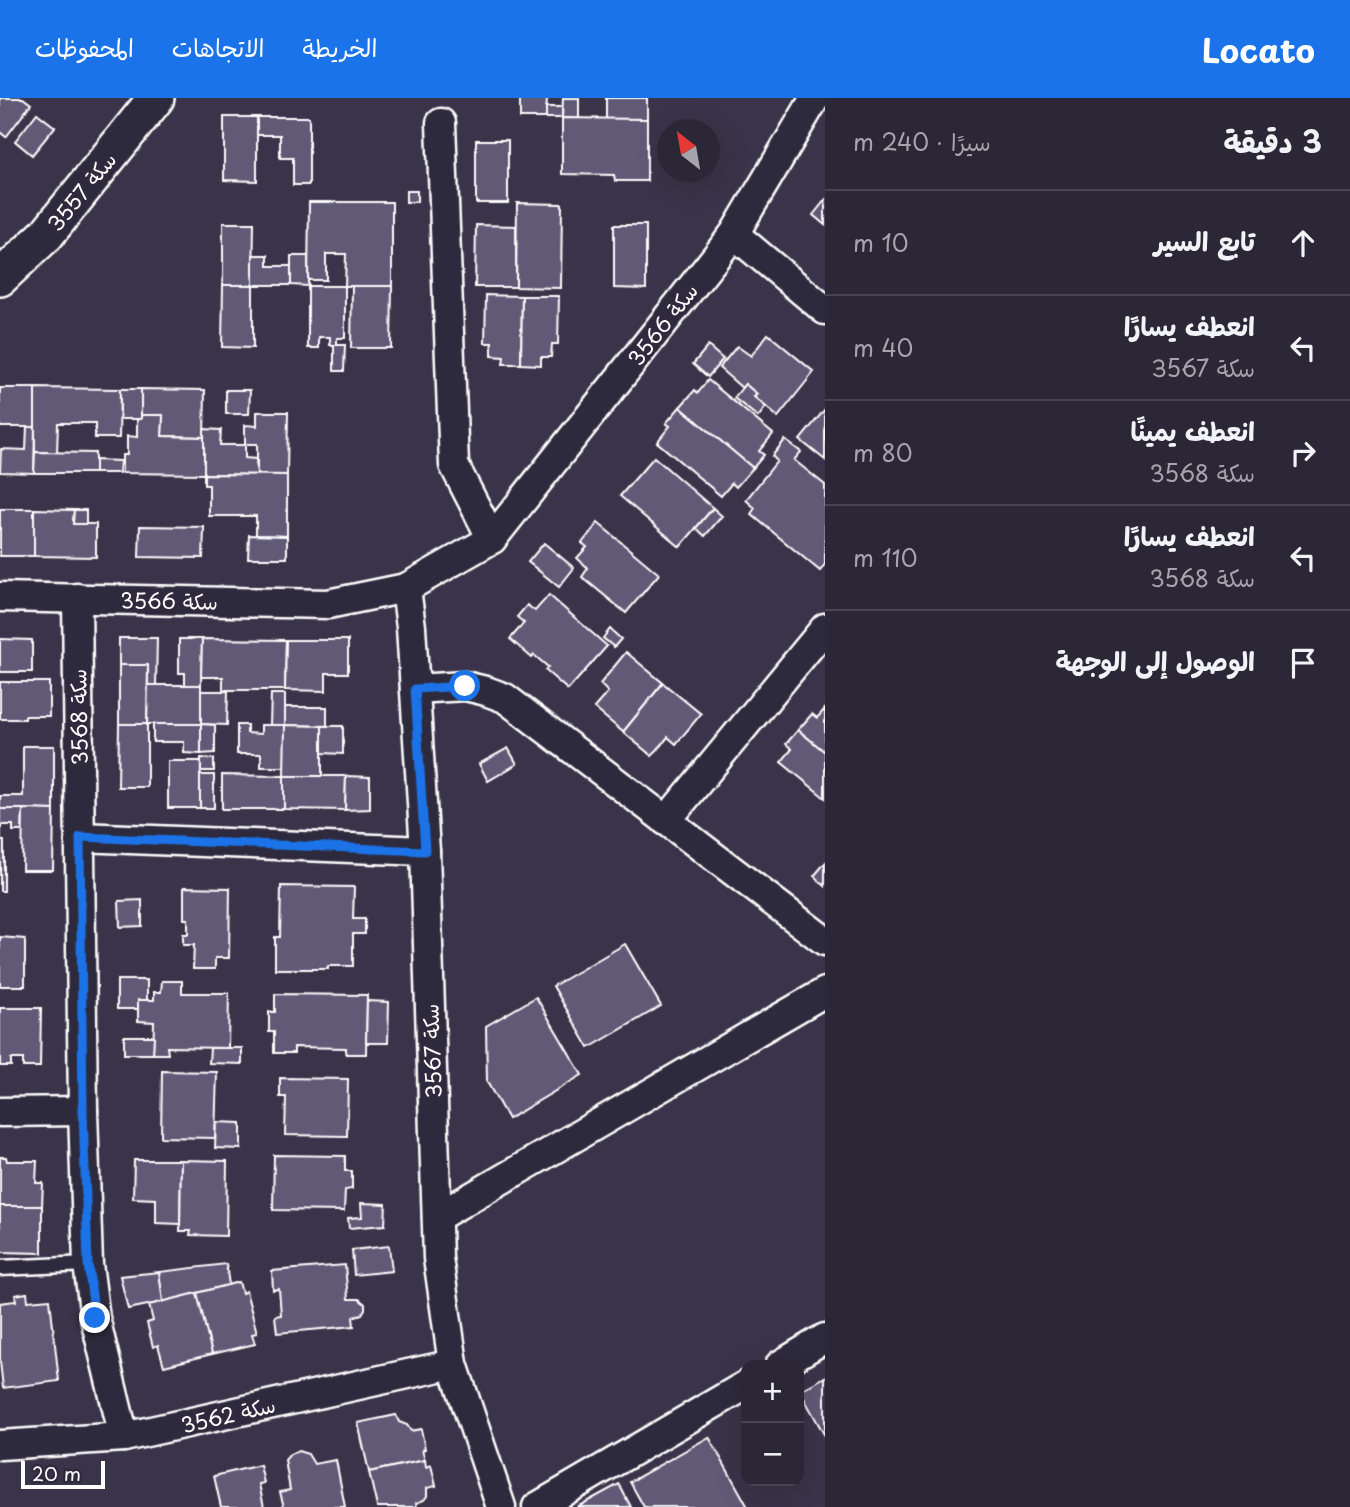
<!DOCTYPE html>
<html lang="ar">
<meta charset="utf-8">
<style>
:root{--surface:#2b2737;--page:#332f3f;--text:#f1f3f6;--muted:#a6a5ad;--line:#474452;--accent:#1a73e8}
body{margin:0;font-family:"Playpen Sans","Playpen Sans Arabic",sans-serif;background:var(--page);color:var(--text);direction:rtl}
.controls{position:absolute;right:21px;bottom:21px;display:grid;overflow:hidden;border-radius:14px;box-shadow:0 7px 28px #0002}
.controls button{width:63px;height:63px;display:grid;place-items:center;padding:0;border:0;border-bottom:2px solid var(--line);background:var(--surface);color:var(--text);font:35px sans-serif}
.compass{position:absolute;left:657px;top:21px;width:63px;height:63px;border-radius:50%;background:var(--surface);box-shadow:0 7px 28px #0002;rotate:329deg}
.scale{position:absolute;left:21px;bottom:18px;width:84px;box-sizing:border-box;padding-left:7px;border:4px solid #fff;border-top:0;font-size:19px;line-height:24px;white-space:nowrap;color:#fff;-webkit-text-stroke:5px #2f2a3d;paint-order:stroke}
.stop{position:absolute;width:21px;height:21px;margin:-16px;border:5px solid #1a73e8;border-radius:50%;background:#fff}
.stop.end{background:#1a73e8;border-color:#fff;box-shadow:0 2px 7px #0008}
.list{margin:0;padding:0;list-style:none}
h2{display:flex;justify-content:space-between;align-items:center;height:91px;margin:0;padding:0 28px;font-size:30px}
h2 small{font-size:23px;font-weight:400;color:var(--muted)}
.list li{display:grid;grid-template-columns:46px 1fr auto;gap:21px;align-items:center;box-sizing:border-box;height:105px;padding:0 28px;border-top:2px solid var(--line)}
.list b{display:block;font-size:26px;white-space:nowrap}
.list p{margin:0;font-size:23px;white-space:nowrap;color:var(--muted)}
.list em{font-size:23px;font-style:normal;color:var(--muted)}
.icon{flex:none;width:38px;height:38px;fill:none;stroke:currentColor;stroke-width:2;stroke-linecap:round;stroke-linejoin:round}
.map{position:relative;flex:none;width:825px;height:1409px;overflow:hidden;direction:ltr}
header{display:flex;align-items:center;gap:42px;box-sizing:border-box;height:98px;padding:0 35px;background:var(--accent);color:#fff}
header strong{font-size:33px}
nav{display:flex;gap:38px;margin-inline-start:auto;font-size:24px}
main{display:flex}
aside{flex:1;background:var(--surface)}
.map>svg:first-child{display:block}
</style>
<header>
<strong>Locato</strong>
<nav><a>الخريطة</a><a>الاتجاهات</a><a>المحفوظات</a></nav>
</header>
<main>
<aside>
<h2>3 دقيقة<small>سيرًا · 240 m</small></h2>
<ul class="list">
<li><svg class="icon" aria-label="ahead" viewBox="0 0 24 24"><path d="M12 20V5M6 11l6-6 6 6"/></svg><div><b>تابع السير</b></div><em>10 m</em></li>
<li><svg class="icon" aria-label="left" viewBox="0 0 24 24"><path d="M17 20v-9H6M10 6l-5 5 5 5"/></svg><div><b>انعطف يسارًا</b><p>سكة 3567</p></div><em>40 m</em></li>
<li><svg class="icon" aria-label="right" viewBox="0 0 24 24"><path d="M7 20v-9h11M14 6l5 5-5 5"/></svg><div><b>انعطف يمينًا</b><p>سكة 3568</p></div><em>80 m</em></li>
<li><svg class="icon" aria-label="left" viewBox="0 0 24 24"><path d="M17 20v-9H6M10 6l-5 5 5 5"/></svg><div><b>انعطف يسارًا</b><p>سكة 3568</p></div><em>110 m</em></li>
<li><svg class="icon" aria-label="arrive" viewBox="0 0 24 24"><path d="M6 21V4h12l-3 4 3 4H6"/></svg><div><b>الوصول إلى الوجهة</b></div></li>
</ul>
</aside>
<div class="map">
<svg width="825" height="1409" viewBox="0 0 825 1409">
<rect width="100%" height="100%" fill="#393449"/>
<filter id="ink" filterUnits="userSpaceOnUse"><feTurbulence type="fractalNoise" baseFrequency=".0143" numOctaves="2"/><feDisplacementMap in="SourceGraphic" scale="14" xChannelSelector="R" yChannelSelector="G"/><feConvolveMatrix kernelMatrix="1 2 1 2 8 2 1 2 1" color-interpolation-filters="sRGB"/></filter>
<g filter="url(#ink)">
<g fill="#605a77" stroke="#fff" stroke-width="2">
<polygon points="0,0 23,0 31,6 6,39 0,34"/>
<polygon points="520,0 547,0 546,20 520,20"/>
<polygon points="563,0 579,0 579,21 562,20"/>
<rect x="606" y="0" width="41" height="21"/>
<rect x="546" y="9" width="16" height="11"/>
<polygon points="37,15 55,29 32,57 15,43"/>
<polygon points="224,19 257,19 257,83 224,82"/>
<polygon points="257,19 309,19 309,87 293,87 293,60 280,60 280,37 257,37"/>
<polygon points="562,20 647,21 647,83 615,83 614,77 562,76"/>
<rect x="476" y="42" width="32" height="63"/>
<rect x="406" y="93" width="11" height="11"/>
<polygon points="825,102 825,127 813,117"/>
<polygon points="309,104 392,104 392,188 345,188 346,156 326,156 326,182 308,182"/>
<polygon points="517,105 562,106 561,190 516,189"/>
<polygon points="223,125 254,125 253,187 223,187"/>
<polygon points="476,127 516,128 516,189 475,189"/>
<polygon points="614,127 646,127 646,191 614,190"/>
<polygon points="253,157 268,157 268,168 291,168 291,187 253,187"/>
<polygon points="291,158 308,158 308,188 291,187"/>
<polygon points="223,187 253,187 253,250 222,249"/>
<polygon points="308,188 345,188 345,240 337,240 337,247 330,247 330,239 319,239 319,250 308,250"/>
<polygon points="352,188 392,188 391,250 351,250"/>
<polygon points="486,197 522,198 521,266 503,266 504,259 492,258 492,245 485,245"/>
<polygon points="522,198 559,198 558,246 552,246 551,259 541,259 541,267 521,266"/>
<polygon points="768,236 814,274 778,319 754,299 757,296 745,286 742,290 719,270 737,248 751,258"/>
<polygon points="334,247 345,247 344,273 334,273"/>
<polygon points="708,248 723,261 708,279 693,266"/>
<polygon points="708,282 773,336 759,353 764,357 753,370 680,309 695,292 698,295"/>
<polygon points="745,286 757,296 754,299 766,309 758,319 734,300"/>
<rect x="0" y="290" width="35" height="39"/>
<polygon points="35,290 120,291 119,340 95,340 95,325 58,325 57,355 35,354"/>
<rect x="120" y="291" width="21" height="30"/>
<polygon points="141,291 205,292 204,339 162,338 163,317 141,317"/>
<polygon points="226,292 250,292 249,316 226,316"/>
<polygon points="680,309 753,370 736,389 732,385 721,398 657,344 670,328 666,325"/>
<polygon points="825,311 825,362 800,342"/>
<polygon points="257,314 288,314 287,377 257,377 257,346 245,346 245,327 257,328"/>
<polygon points="141,317 163,317 162,338 204,339 204,376 122,375 122,357 127,357 127,338 137,339 137,321 141,321"/>
<polygon points="27,329 35,329 34,375 0,374 1,351 26,352"/>
<polygon points="204,331 221,332 220,347 245,347 245,360 256,361 257,377 204,376"/>
<polygon points="785,342 801,354 794,362 825,387 825,466 820,473 751,416 755,410 746,402 777,363 772,358"/>
<polygon points="35,354 95,355 95,375 34,375"/>
<polygon points="654,359 713,410 680,449 620,398"/>
<polygon points="95,362 120,363 119,375 95,375"/>
<polygon points="204,376 287,377 287,438 256,437 256,418 209,418 209,387 204,387"/>
<polygon points="713,410 722,418 705,438 696,430"/>
<rect x="0" y="411" width="34" height="47"/>
<polygon points="34,411 74,412 73,426 96,426 96,459 34,458"/>
<polygon points="74,412 86,412 86,426 73,426"/>
<polygon points="598,425 659,476 626,515 582,479 588,470 577,460 587,449 582,445"/>
<polygon points="140,428 204,429 203,460 139,459"/>
<polygon points="249,437 287,438 287,460 248,460"/>
<polygon points="544,445 574,470 559,489 528,464"/>
<polygon points="549,497 607,548 568,592 545,572 548,569 534,557 532,560 510,541 524,525 517,519 527,507 535,513"/>
<polygon points="610,531 621,541 614,549 603,540"/>
<polygon points="119,540 157,540 156,587 148,587 148,567 119,567"/>
<polygon points="0,541 32,542 32,574 0,574"/>
<polygon points="179,541 202,541 201,587 185,588 185,575 179,575"/>
<polygon points="202,541 286,542 285,592 223,592 223,579 201,579"/>
<polygon points="286,542 348,542 348,575 326,575 326,593 285,592"/>
<polygon points="626,554 663,585 623,634 594,610 608,594 600,586"/>
<polygon points="119,567 148,567 147,626 119,626"/>
<polygon points="0,584 49,584 49,618 25,618 25,621 0,621"/>
<polygon points="663,585 701,616 676,646 668,639 652,658 623,634"/>
<polygon points="148,587 201,587 201,626 147,626"/>
<polygon points="201,593 228,593 227,627 201,626"/>
<polygon points="271,596 285,596 285,627 270,627"/>
<polygon points="285,609 327,609 327,628 285,627"/>
<polygon points="825,611 825,654 798,632 812,616 817,620"/>
<polygon points="119,626 147,626 147,689 118,689"/>
<polygon points="153,626 201,626 201,656 184,655 184,644 153,644"/>
<polygon points="201,626 215,627 215,655 201,656"/>
<polygon points="237,627 247,627 247,635 261,636 261,627 285,627 285,669 261,669 261,656 237,656"/>
<polygon points="285,627 322,628 322,678 284,678"/>
<polygon points="322,628 343,628 343,656 322,655"/>
<polygon points="798,632 825,654 825,700 781,664 792,651 786,646"/>
<polygon points="23,648 54,648 54,712 0,711 0,698 23,698"/>
<polygon points="508,650 517,666 488,683 479,666"/>
<polygon points="201,660 214,661 214,673 201,673"/>
<polygon points="168,663 201,663 200,710 168,710"/>
<rect x="200" y="677" width="14" height="33"/>
<polygon points="222,677 284,678 284,711 222,711"/>
<polygon points="284,678 346,678 345,712 284,711"/>
<polygon points="346,678 370,679 370,711 345,712"/>
<polygon points="0,711 23,711 22,733 13,733 13,727 1,727 1,743 4,743 4,793 0,793"/>
<polygon points="23,711 54,712 53,772 22,772"/>
<polygon points="825,765 825,788 814,778"/>
<polygon points="281,788 354,789 353,821 365,821 365,836 353,836 353,868 328,868 328,871 275,871 275,839 280,839"/>
<polygon points="184,789 230,790 229,860 215,860 215,871 193,871 194,847 183,847 183,836 188,836 188,821 184,821"/>
<polygon points="142,802 142,828 120,829 119,803"/>
<polygon points="0,839 25,841 25,888 0,888"/>
<polygon points="625,846 661,908 589,950 553,888"/>
<polygon points="117,882 147,882 147,902 138,902 138,911 117,911"/>
<polygon points="162,883 182,883 182,895 229,895 228,950 167,949 168,956 153,956 154,924 138,923 138,902 154,902 154,894 161,894"/>
<polygon points="275,896 367,897 366,956 346,956 346,950 294,949 294,955 274,955 274,934 269,934 269,914 275,914"/>
<polygon points="536,899 582,977 508,1021 487,984 486,928"/>
<polygon points="367,903 389,904 388,945 366,945"/>
<polygon points="0,910 41,910 40,969 23,969 23,961 11,961 11,968 0,968"/>
<polygon points="124,938 154,938 153,956 124,956"/>
<polygon points="210,950 242,950 242,966 209,965"/>
<polygon points="162,973 217,974 215,1040 161,1039"/>
<polygon points="280,980 348,981 347,1038 285,1037 286,999 280,999"/>
<polygon points="216,1024 241,1025 241,1051 215,1050"/>
<polygon points="274,1057 345,1058 345,1073 352,1073 352,1091 345,1092 344,1113 273,1112"/>
<polygon points="0,1059 6,1059 7,1063 37,1063 36,1085 43,1085 42,1108 0,1108"/>
<polygon points="134,1062 181,1062 180,1126 156,1125 156,1101 133,1100"/>
<polygon points="181,1062 227,1063 226,1138 190,1137 191,1133 180,1133"/>
<polygon points="361,1105 386,1106 385,1127 349,1130 348,1120 362,1119"/>
<polygon points="0,1108 42,1108 42,1155 0,1154"/>
<polygon points="389,1148 392,1173 354,1177 352,1152"/>
<polygon points="226,1166 229,1187 163,1204 159,1174"/>
<polygon points="345,1167 348,1201 359,1201 365,1206 365,1211 362,1216 353,1219 354,1228 277,1235 275,1218 281,1217 279,1191 273,1192 272,1173"/>
<polygon points="159,1174 163,1204 128,1211 120,1178"/>
<polygon points="239,1184 242,1195 246,1193 257,1235 252,1236 255,1246 212,1256 197,1195"/>
<polygon points="27,1195 28,1203 50,1201 59,1283 3,1290 0,1263 0,1205 16,1203 15,1197"/>
<polygon points="197,1195 212,1256 164,1268 158,1247 153,1249 147,1225 153,1223 149,1207"/>
<polygon points="825,1279 825,1338 800,1293"/>
<polygon points="396,1317 399,1324 407,1327 411,1333 421,1331 425,1351 422,1352 425,1362 369,1374 358,1325"/>
<polygon points="709,1339 748,1409 644,1409 630,1384"/>
<polygon points="298,1353 308,1356 314,1366 336,1362 345,1409 284,1409 280,1394 290,1392 285,1362 290,1356"/>
<polygon points="425,1362 426,1369 431,1367 436,1388 427,1390 427,1398 424,1402 416,1405 417,1409 377,1409 369,1374"/>
<polygon points="260,1367 264,1385 259,1386 264,1409 221,1409 214,1378"/>
<polygon points="619,1386 631,1409 577,1409"/>
</g>
<g fill="none" stroke-linecap="round" stroke-linejoin="round">
<defs>
<polyline id="service" points="0,1170 88,1166"/>
<g id="minor">
<polyline points="441,25 454,367 492,441"/>
<polyline points="734,136 825,212"/>
<polyline points="406,490 411,529 425,753 438,1160 453,1266 501,1409"/>
<polyline points="0,499 328,506 406,490 492,441 734,136 815,0"/>
<polyline points="77,500 83,1013 88,1166 95,1220 124,1339"/>
<polyline points="415,591 465,588 486,593 505,600 825,843"/>
<polyline points="666,723 825,530"/>
<polyline points="80,739 425,753"/>
<polyline points="0,1014 83,1013"/>
<polyline points="437,1119 825,894"/>
<polyline points="780,1267 825,1240"/>
<polyline points="0,1347 124,1339 453,1266"/>
<polyline points="537,1409 746,1287"/>
</g>
<polyline id="tertiary" points="0,180 46,137 156,0"/>
</defs>
<use href="#service" stroke="#fff" stroke-width="19"/>
<use href="#minor" stroke="#fff" stroke-width="33"/>
<use href="#tertiary" stroke="#fff" stroke-width="40"/>
<use href="#service" stroke="#2f2a3d" stroke-width="14"/>
<use href="#minor" stroke="#2f2a3d" stroke-width="28"/>
<use href="#tertiary" stroke="#2f2a3d" stroke-width="35"/>
</g>
</g>
<g fill="none" stroke-linecap="round" stroke-linejoin="round" filter="url(#ink)">
<polyline stroke="#1a73e8" stroke-width="9" points="95,1220 88,1166 83,1013 80,739 425,753 415,591 465,588"/>
</g>
<g text-anchor="middle" dominant-baseline="central" stroke-width="6" stroke-linejoin="round" paint-order="stroke">
<g font-size="21" fill="#fff" stroke="#2f2a3d">
<text transform="translate(81 93) rotate(-51)">سكة 3557</text>
<text transform="translate(662 226) rotate(-52)">سكة 3566</text>
<text transform="translate(169 502) rotate(1)">سكة 3566</text>
<text transform="translate(78 619) rotate(-91)">سكة 3568</text>
<text transform="translate(431 953) rotate(-92)">سكة 3567</text>
<text transform="translate(228 1316) rotate(-13)">سكة 3562</text>
</g>
</g>
</svg>
<div class="controls">
<button>+</button>
<button>−</button>
</div>
<svg class="compass" viewBox="-18 -18 36 36"><path d="M0-13l5 13h-10z" fill="#e53935"/><path d="M0 13l5-13h-10z" fill="#a6a5ad"/></svg>
<div class="scale">20 m</div>
<div class="stop" style="left:465px;top:588px"></div>
<div class="stop end" style="left:95px;top:1220px"></div>
</div>
</main>
